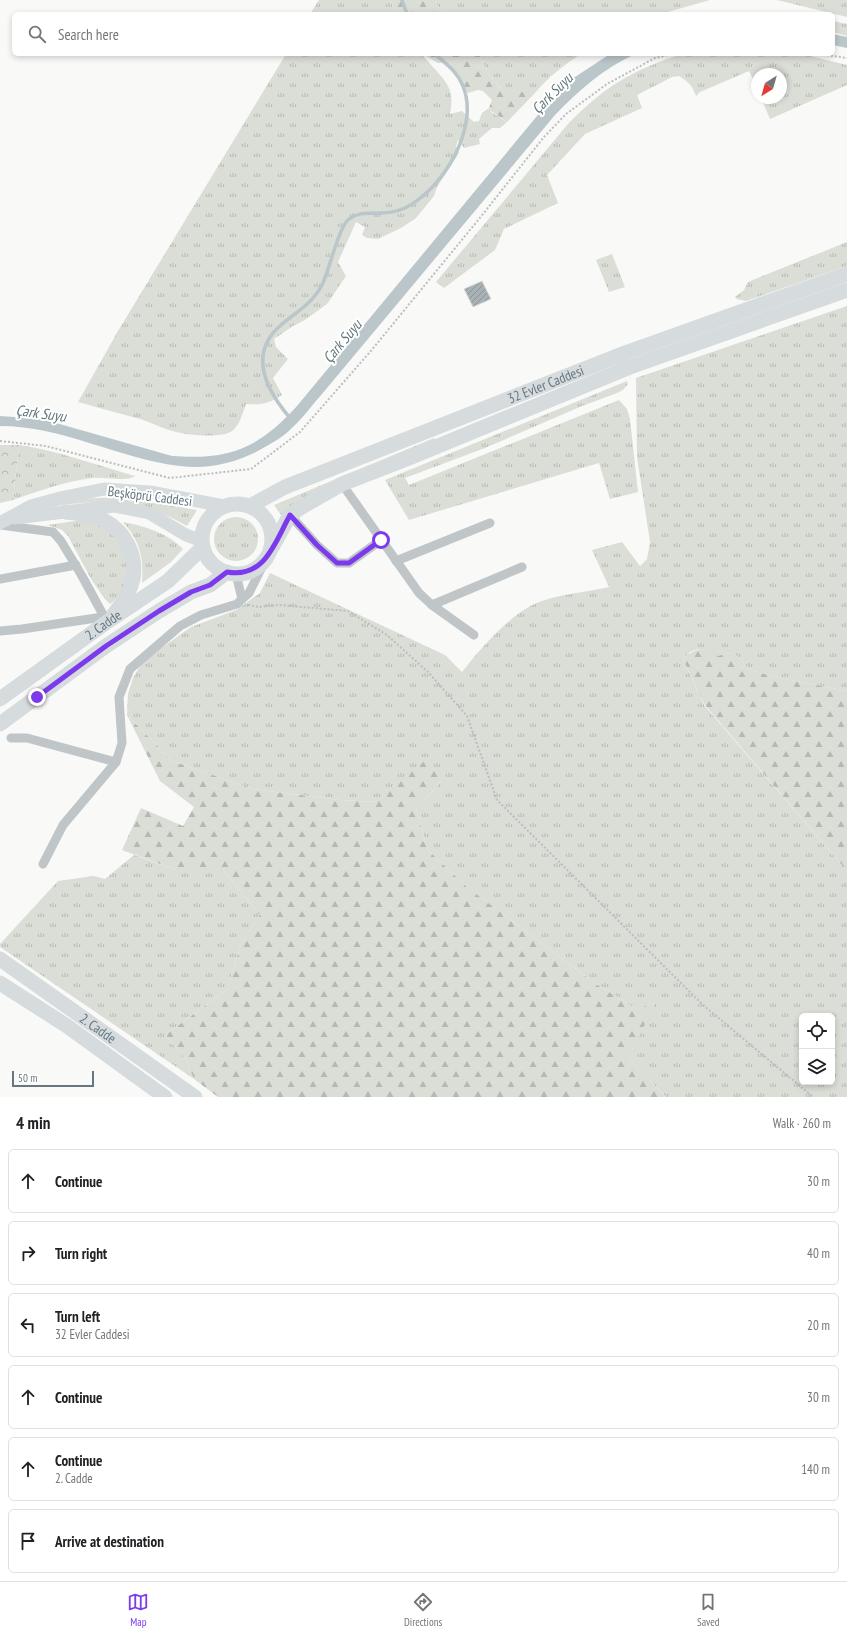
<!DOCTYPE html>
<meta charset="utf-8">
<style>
:root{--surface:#fff;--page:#f6f6f6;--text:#202124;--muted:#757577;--line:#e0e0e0;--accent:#7c3aed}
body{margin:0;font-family:"PT Sans Narrow",sans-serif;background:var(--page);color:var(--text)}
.controls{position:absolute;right:12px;bottom:12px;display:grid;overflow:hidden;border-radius:6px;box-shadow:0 2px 6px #0003}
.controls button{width:36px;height:36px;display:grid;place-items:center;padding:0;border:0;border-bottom:1px solid var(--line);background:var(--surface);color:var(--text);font:20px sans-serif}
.compass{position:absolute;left:751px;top:68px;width:36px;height:36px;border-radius:50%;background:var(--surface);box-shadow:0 2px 6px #0003;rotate:217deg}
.scale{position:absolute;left:12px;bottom:10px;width:82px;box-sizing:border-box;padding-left:4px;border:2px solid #667780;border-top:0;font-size:11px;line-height:14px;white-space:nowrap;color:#667780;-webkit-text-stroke:3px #fff;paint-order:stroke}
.stop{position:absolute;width:12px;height:12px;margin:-9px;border:3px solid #7c3aed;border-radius:50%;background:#fff}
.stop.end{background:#7c3aed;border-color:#fff;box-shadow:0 1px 4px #0008}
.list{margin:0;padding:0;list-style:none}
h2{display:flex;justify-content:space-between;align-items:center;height:52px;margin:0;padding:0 16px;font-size:17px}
h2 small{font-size:13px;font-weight:400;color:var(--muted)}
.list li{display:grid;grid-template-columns:26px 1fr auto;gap:12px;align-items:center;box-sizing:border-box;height:64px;margin:0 8px 8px;padding:0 8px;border:1px solid var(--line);border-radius:6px}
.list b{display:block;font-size:15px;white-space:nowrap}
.list p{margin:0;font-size:13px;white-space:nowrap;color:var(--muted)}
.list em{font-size:13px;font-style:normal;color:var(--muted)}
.icon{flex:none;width:22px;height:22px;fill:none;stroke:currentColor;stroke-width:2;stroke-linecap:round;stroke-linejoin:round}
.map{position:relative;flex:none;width:847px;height:1097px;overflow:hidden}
.search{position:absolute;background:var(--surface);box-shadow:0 2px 6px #0003;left:12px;right:12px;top:12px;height:44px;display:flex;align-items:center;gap:10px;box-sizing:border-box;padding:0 14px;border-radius:6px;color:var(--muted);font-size:15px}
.sheet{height:484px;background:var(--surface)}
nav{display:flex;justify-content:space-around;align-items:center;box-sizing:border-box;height:56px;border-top:1px solid var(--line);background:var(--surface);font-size:11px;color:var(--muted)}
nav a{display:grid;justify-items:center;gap:2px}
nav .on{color:var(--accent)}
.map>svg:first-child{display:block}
</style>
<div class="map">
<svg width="847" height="1097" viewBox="0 0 847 1097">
<defs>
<pattern id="grass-tufts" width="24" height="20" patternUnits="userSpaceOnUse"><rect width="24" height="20" fill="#daded6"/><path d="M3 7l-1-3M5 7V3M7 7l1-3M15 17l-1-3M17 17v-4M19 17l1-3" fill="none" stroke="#b5b9b3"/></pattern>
<pattern id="forest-firs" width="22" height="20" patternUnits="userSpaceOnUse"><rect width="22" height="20" fill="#daded6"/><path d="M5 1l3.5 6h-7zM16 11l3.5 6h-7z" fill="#b5b9b3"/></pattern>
<pattern id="park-crowns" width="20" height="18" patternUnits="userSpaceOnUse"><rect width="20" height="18" fill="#daded6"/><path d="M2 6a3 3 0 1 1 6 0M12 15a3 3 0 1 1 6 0" fill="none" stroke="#b5b9b3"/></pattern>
<pattern id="building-hatch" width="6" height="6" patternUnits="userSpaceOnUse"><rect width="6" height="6" fill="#a8b1b6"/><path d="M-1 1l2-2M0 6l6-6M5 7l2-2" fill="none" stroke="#8d9599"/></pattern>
</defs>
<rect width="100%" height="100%" fill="#f9f9f7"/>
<g fill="url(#grass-tufts)" fill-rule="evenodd">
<polygon points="319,0 391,0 395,14 310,14"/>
<polygon points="436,0 710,0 661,14 444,14 437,5"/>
<polygon points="777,0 847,0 847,17"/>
<polygon points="833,21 847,24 847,36 833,32"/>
<path d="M286,54H422C431,67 449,80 451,95C452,101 451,109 450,114L462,111L474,122L479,121L482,113L489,108L491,112L507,122L500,128H492L479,139L480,144L464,148L458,140L456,146L459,153L437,187L434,196L416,218L401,228L378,239L367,238L362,235L365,227L356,222L338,262L346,276L327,304L305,320L293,326L274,339L276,347L288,359L273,378L282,395C268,404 262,405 246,404C243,412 240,425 232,431C221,439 182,435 169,430C159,427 150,422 140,419C119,413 98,408 78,402L118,331Z"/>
<path d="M479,54H581C564,65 548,77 535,93H505L488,74Z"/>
<path d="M682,54H802L847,65V85L770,119L761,98H781V74H757V88L749,71L700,92L696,96C692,86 689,82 679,76L672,77L637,95L642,108L585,134L547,175L558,203L504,229L495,250L444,288L436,282L568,124C604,87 632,70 682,54Z"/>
<polygon points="847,242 847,266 746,301 737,299 735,297 744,290 748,282"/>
<polygon points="612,254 625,287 609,292 596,260"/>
<path d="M847,306V691L774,677L749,669L737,656L731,653L717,656L698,649L690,652L683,659L704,705L847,871V1097H666L628,1058L656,1001L638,1010L596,984L467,887L428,850L416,809L442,781L377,802L340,800L253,789L172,761L127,715L128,694L133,678L143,661L191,627L236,610L260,593L270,573L445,655L462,672C480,649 513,610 542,601C562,594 588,592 609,587L592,550L622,542L640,566L647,559L650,542L637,457L636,378ZM802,1016H832V1082H802Z"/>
<polygon points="627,381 628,384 623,390 617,393 582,406 485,448 405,478 409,485 619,400 627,409 630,419 638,492 610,499 599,463 409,520 385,480"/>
<polygon points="434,438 435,440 291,506 281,515 274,505"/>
<path d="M19,445C59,451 96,465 135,476C127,482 104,477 93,478C65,481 39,491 13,500Z"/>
<path d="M117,497L197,510L187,526C143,500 100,498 51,507L76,499Z"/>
<circle cx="236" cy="539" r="22"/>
<path d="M82,520C107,523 131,546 129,573C129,578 125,583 123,587C119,595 117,599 110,604L104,598L91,579L68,536L62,530L48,525Z"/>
<path d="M123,522C144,526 168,533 183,549L171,562L142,583C144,558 140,541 123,522Z"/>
<polygon points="134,855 176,870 223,870 260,915 241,944 227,990 165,1035 185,1058 194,1079 0,947 0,944 58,881 94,876 105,879"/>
</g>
<g fill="url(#forest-firs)">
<polygon points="391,0 436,0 437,5 444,14 395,14"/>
<polygon points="423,54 479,54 488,74 503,91 535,93 507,122 491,111 489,108 492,100 483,91 478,90 468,93 458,74 443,63 438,63"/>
<path d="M709,648L717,656L731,653L737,656L749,669L774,677L847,691V871L704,704L683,659C691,651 697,649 709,648Z"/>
<polygon points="127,715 172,761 253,789 340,800 376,802 428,758 442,781 416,809 428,850 467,887 596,984 638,1010 657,1000 628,1058 666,1097 218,1097 194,1079 185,1058 165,1035 227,990 241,944 260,915 223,870 176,870 122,850 141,808 183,826 194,807 160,781"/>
</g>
<polygon fill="url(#park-crowns)" points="0,445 19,445 13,500 0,503"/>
<g fill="#bac6ca">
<polygon points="833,34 847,37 847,48 833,45"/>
<path d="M610,54H635C603,69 579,90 555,115L322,394C312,405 303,418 292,428C284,436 274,442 265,447C240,462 209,470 180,466C119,459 63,426 0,426V416L42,419L172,456C229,460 258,449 297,406L547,104L572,79Z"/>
</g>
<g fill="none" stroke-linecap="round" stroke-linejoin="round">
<g stroke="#bac6ca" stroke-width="3.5">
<polyline points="402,0 407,14"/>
<path d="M290,418C267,391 247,354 281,325C296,312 312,304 322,285C330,269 338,228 349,219C360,211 370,214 381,213C389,213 398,211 405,208C443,189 480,128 463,86C457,71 446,64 435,54"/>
</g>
</g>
<polygon fill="url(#building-hatch)" stroke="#dbdbd9" points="482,281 491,299 473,307 464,289"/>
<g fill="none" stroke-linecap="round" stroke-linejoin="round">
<g stroke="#bbbec0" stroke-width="2" stroke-dasharray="2 2" stroke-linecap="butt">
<polyline points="819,54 847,58"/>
<polyline points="0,441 46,446 170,478 251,469 300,432 370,352 479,219 544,137 566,114 607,84 655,58 672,54"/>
<polyline points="248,605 259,607 279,605 348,611 387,635 429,673 467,716 497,800 703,1005 813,1097"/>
</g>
<g stroke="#c0c5c8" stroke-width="9">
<polyline points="342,484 419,593 432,605 474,635"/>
<polyline points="290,515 317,545 337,563 349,563 381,540"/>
<polyline points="0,525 53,532 61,541 82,576 107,622"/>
<polyline points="396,561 490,523"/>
<polyline points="0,579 76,565"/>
<polyline points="242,599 249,593 266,559"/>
<polyline points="432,605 522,567"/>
<polyline points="0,631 22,629 103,617"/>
<polyline points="11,738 27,738 116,762"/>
<polyline points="43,864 63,825 116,762 122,743 119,697 130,669 180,626 201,615 237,604 242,599 236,574"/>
</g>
<g stroke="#d6dbde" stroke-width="13">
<polyline points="15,518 114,506 149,513 186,535 202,541"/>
<polyline points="0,523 31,506 60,498 104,489 150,492 224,506"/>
</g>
<g stroke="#d6dbde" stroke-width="15">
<circle cx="237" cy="539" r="35"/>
<path id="s1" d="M250,506L285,487L625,353L847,274"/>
<path d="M66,512C79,514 94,514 105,521C126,532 137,556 133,579C130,592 122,604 114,614"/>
<polyline points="271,549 290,515 300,508 342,484 409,458 630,367 847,290"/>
<path id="s2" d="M0,699L107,622L168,581L203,547"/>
<polyline points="0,724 106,646 159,611 191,592 210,585 227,572"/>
<path id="s3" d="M0,959L195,1097"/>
<polyline points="0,983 67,1026 165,1097"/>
</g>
</g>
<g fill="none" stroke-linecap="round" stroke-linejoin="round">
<path stroke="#7c3aed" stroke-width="5" d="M37,697L106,646L159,611L191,592L210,585L227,572C265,579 275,542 290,515L317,545L337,563H349L381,540"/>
</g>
<g text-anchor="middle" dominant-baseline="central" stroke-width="4" stroke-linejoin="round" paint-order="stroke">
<g font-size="14" fill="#667780" stroke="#fff">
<text stroke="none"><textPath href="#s1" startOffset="320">32 Evler Caddesi</textPath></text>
<text transform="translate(150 496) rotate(7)">Beşköprü Caddesi</text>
<text stroke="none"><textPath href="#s2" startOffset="127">2. Cadde</textPath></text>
<text stroke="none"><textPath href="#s3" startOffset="120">2. Cadde</textPath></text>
</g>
<g font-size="15" font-style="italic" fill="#60767a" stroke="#fff">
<text transform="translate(552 93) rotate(-45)">Çark Suyu</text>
<text transform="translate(342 341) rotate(-50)">Çark Suyu</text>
<text transform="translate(41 413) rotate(8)">Çark Suyu</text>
</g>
</g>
</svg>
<div class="controls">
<button><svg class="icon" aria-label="locate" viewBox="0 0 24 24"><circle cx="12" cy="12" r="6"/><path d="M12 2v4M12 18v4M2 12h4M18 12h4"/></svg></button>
<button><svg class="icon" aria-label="layers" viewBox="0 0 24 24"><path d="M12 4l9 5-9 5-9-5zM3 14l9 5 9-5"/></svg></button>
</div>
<svg class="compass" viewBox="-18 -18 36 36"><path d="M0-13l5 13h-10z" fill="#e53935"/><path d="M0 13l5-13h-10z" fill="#757577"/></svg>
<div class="scale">50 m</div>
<div class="stop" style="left:381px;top:540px"></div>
<div class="stop end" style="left:37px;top:697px"></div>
<div class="search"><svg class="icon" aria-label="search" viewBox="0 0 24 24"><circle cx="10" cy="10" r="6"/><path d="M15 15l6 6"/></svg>Search here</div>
</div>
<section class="sheet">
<h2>4 min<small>Walk · 260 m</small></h2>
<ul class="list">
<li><svg class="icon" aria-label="ahead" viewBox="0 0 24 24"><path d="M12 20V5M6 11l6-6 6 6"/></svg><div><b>Continue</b></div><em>30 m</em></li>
<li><svg class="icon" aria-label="right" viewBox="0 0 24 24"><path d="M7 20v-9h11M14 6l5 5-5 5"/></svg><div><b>Turn right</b></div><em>40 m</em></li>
<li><svg class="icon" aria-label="left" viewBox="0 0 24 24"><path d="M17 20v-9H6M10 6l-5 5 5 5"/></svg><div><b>Turn left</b><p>32 Evler Caddesi</p></div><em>20 m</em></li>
<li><svg class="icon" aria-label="ahead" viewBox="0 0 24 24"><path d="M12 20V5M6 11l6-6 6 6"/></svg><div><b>Continue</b></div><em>30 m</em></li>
<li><svg class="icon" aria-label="ahead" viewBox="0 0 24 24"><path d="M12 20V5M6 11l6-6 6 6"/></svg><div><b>Continue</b><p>2. Cadde</p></div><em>140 m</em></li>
<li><svg class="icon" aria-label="arrive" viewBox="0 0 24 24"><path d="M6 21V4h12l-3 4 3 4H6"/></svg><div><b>Arrive at destination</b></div></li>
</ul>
</section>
<nav>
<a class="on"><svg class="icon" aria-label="map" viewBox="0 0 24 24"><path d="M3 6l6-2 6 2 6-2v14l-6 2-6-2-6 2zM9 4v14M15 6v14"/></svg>Map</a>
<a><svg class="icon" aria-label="directions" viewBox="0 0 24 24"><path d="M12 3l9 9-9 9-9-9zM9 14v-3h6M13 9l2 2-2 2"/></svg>Directions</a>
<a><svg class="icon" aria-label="saved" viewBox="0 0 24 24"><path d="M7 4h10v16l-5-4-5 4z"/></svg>Saved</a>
</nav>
